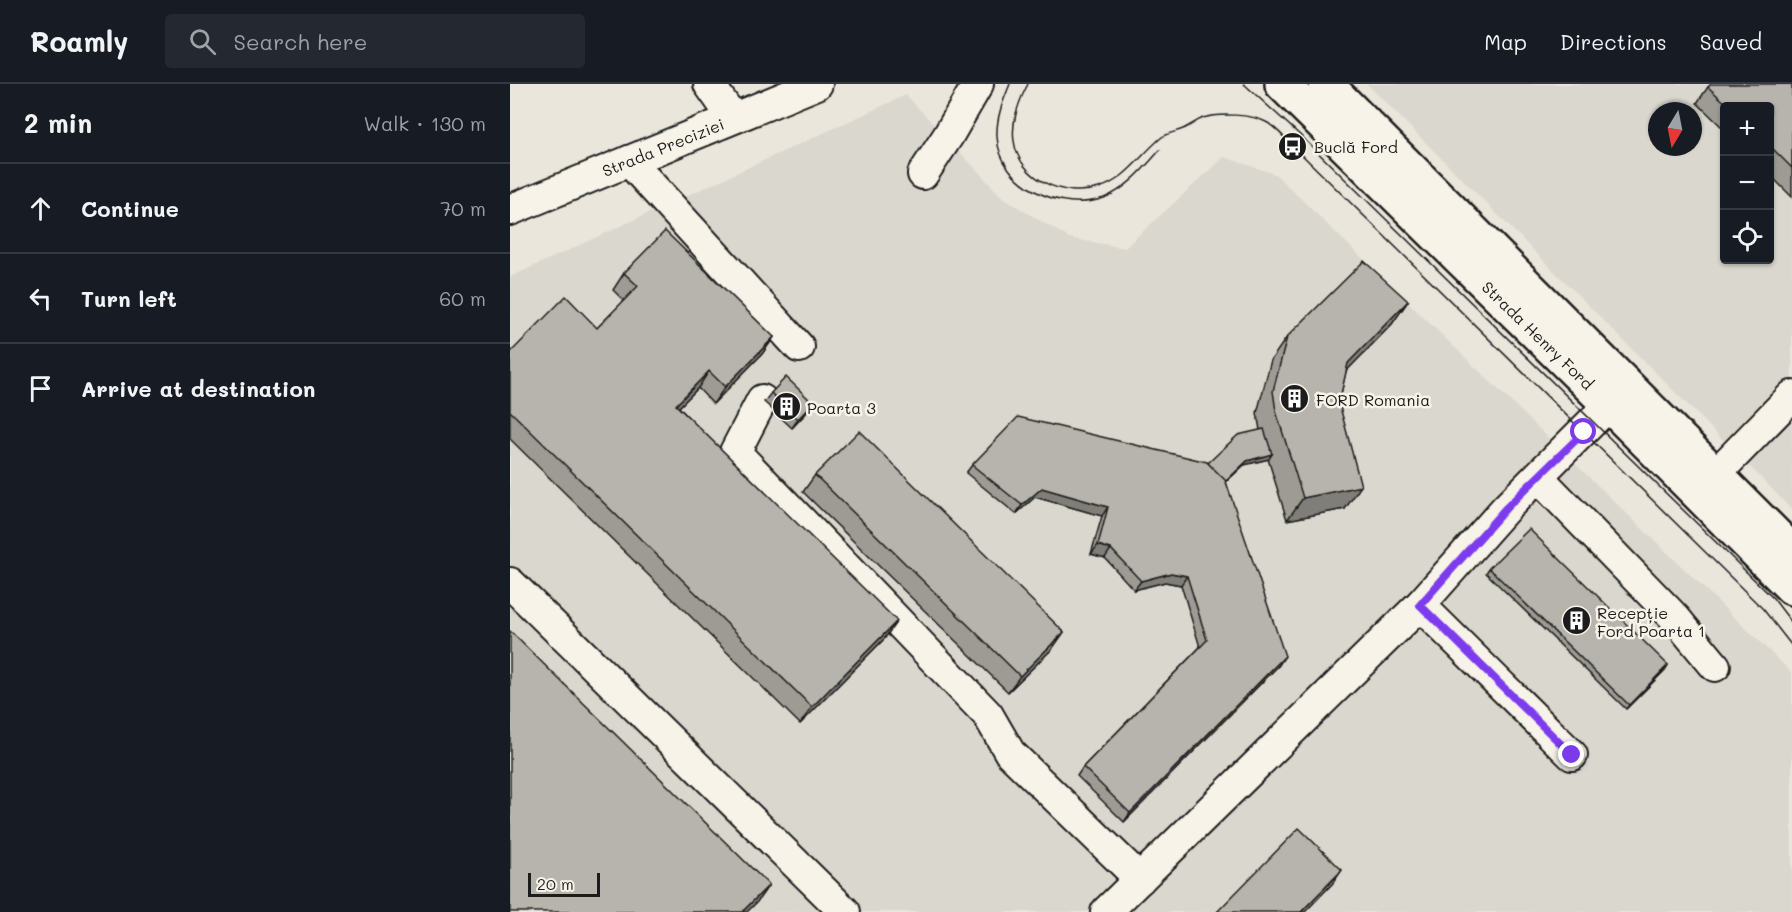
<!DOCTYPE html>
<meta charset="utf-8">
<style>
:root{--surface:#171b24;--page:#242831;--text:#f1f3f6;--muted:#9ea1a6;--line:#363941}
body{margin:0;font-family:Mali,sans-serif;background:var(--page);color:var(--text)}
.controls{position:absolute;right:18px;top:18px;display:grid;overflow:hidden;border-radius:6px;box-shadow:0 2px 4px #0004}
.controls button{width:54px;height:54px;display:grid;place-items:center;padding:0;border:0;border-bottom:2px solid var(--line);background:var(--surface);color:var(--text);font:30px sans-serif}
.compass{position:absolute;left:1138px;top:18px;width:54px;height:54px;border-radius:50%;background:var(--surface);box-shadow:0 2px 4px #0004;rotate:190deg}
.scale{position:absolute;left:18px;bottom:15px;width:72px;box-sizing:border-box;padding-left:6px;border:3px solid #1c1c1c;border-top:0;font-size:16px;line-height:21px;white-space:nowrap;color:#1c1c1c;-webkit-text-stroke:4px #f7f3e8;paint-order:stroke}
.stop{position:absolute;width:18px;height:18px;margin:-14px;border:4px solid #7c3aed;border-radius:50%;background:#fff}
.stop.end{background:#7c3aed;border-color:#fff;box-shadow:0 2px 6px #0008}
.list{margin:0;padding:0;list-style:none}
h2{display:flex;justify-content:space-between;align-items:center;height:78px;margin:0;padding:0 24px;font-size:26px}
h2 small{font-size:20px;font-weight:400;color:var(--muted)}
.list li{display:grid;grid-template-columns:39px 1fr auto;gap:18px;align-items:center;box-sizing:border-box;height:90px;padding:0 24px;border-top:2px solid var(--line)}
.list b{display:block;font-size:22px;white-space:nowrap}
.list em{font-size:20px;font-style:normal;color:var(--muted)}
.icon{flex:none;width:33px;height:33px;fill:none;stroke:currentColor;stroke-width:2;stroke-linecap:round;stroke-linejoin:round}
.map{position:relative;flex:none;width:1282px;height:828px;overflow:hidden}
header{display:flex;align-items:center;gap:36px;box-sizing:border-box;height:84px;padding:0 30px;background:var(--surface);border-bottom:2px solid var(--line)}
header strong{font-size:28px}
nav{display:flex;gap:33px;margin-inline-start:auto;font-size:21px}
.search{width:420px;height:54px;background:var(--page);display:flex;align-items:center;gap:15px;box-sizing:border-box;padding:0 21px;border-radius:6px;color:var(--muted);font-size:22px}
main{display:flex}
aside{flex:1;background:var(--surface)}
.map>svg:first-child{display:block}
</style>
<header>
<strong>Roamly</strong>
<div class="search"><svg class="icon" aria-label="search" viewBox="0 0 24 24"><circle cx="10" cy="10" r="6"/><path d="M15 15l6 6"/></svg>Search here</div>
<nav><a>Map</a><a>Directions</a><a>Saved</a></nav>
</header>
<main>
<aside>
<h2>2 min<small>Walk · 130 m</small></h2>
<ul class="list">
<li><svg class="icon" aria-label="ahead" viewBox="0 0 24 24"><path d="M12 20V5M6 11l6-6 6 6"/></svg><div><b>Continue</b></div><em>70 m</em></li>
<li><svg class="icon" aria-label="left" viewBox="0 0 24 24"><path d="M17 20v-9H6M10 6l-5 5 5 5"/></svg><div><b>Turn left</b></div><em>60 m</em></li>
<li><svg class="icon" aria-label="arrive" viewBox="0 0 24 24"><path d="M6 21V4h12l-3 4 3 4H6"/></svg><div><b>Arrive at destination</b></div></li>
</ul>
</aside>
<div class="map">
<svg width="1282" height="828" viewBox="0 0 1282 828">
<rect width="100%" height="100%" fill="#eae6dc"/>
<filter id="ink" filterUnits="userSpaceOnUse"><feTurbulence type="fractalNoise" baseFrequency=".0167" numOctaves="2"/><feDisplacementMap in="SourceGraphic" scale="12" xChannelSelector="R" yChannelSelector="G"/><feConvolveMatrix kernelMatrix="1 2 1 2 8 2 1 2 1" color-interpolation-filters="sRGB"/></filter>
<g filter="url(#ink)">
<g fill="#dad7ce" fill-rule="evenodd">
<path d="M857,0H1282V426L1250,393ZM1214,22H1260V176H1214ZM1147,27H1183V63H1147Z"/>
<polygon points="396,11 493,114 559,154 615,164 714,73 765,90 1282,589 1282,828 0,828 0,193"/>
</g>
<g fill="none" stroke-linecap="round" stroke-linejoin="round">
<defs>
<g id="minor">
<polyline points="199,0 223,34"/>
<polyline points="119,77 289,263"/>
<polyline points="413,90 438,52 468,0"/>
<polyline points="0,126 307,0"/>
<polyline points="252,316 225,368 478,631 500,669 630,795"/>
<polyline points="1205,391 1282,312"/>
<polyline points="1028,393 1166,535 1205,582"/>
<polyline points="0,499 335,828"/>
<polyline points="910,521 1062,671"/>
<polyline points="596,828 910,521 996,424 1099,321"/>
</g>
<g id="major">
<polyline points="772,0 1099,321 1282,504"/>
<polyline points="816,0 1282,467"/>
</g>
</defs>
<use href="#minor" stroke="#1c1c1c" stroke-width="34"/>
<use href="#major" stroke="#1c1c1c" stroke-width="38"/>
<use href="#minor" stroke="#f7f3e8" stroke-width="30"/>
<use href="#major" stroke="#f7f3e8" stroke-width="33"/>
<g stroke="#1c1c1c" stroke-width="1.5">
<path d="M500,0C493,17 486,34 487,53C490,102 552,129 594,114C617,105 634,84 650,66"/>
<path d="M518,0C509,17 501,38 504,57C509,95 554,115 589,104C616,96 631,70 652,53C658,49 666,48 673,45C680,42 686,37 693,34C709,29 741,30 756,38C766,43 775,55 783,62L1253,525L1282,562"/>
<polyline points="734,0 791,52 1263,514 1282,539"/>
</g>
</g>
<g fill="#9d9b94" stroke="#1c1c1c" stroke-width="1.5">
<polygon points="1282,0 1282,113 1260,91 1260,22 1215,22 1215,46 1187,19 1198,3"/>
<polygon points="114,189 264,253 252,270 203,320 188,304 169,323 375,554 290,640 0,355 0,269 87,244 114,217 103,206"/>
<polygon points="898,217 882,240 836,287 829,319 835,425 777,436 758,375 734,381 716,398 769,581 614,738 567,692 573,683 690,563 671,501 655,498 624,506 595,474 581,470 592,432 525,413 506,430 456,389 462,381 698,379 750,346 747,329 761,276 777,253"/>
<polygon points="261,309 303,319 297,328 282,344 254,318"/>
<polygon points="305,391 554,548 542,565 498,608 293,408"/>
<polygon points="979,484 1158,581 1155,586 1116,625 976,489"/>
</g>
<g fill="#7f7e78" stroke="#1c1c1c" stroke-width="1.5">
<polygon points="898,217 882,240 822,302 838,279"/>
<polygon points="264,253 252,270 203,320 215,303"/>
<polygon points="199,287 188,304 154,338 166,321"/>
<polygon points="303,319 297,328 282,344 288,335"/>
<polygon points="762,370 759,375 734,381 709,404 712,400 737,377"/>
<polygon points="851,402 835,425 777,436 793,414"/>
<polygon points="532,404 598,423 592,432 525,413 506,430 512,421"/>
<polygon points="588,461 601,465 595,474 581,470"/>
<polygon points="661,489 677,492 671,501 655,498 624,506 631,497"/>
<polygon points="387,537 375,554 290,640 302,623"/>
<polygon points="554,548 542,565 498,608 510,592"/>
<polygon points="775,572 769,581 614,738 620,729"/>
<polygon points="1158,581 1155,586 1116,625 1119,621"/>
<polygon points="832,786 823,799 795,828 791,828"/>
<polygon points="259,801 247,818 237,828 232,828"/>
</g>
<g fill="#b6b4ac" stroke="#1c1c1c" stroke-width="1.5">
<polygon points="1201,0 1282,0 1282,84 1260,62 1260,22 1219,22 1198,3"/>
<polygon points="155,147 264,253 215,303 199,287 166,321 387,537 302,623 0,327 0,269 56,212 87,244 128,202 114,189"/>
<polygon points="854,177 898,217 838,279 829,319 851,402 793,414 766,327 763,307 777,253"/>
<polygon points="276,293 303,319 288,335 261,309"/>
<polygon points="508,333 697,378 715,395 775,572 620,729 573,683 697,556 677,492 661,489 631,497 601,465 588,461 598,423 532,404 512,421 462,381"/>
<polygon points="754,345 762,370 737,377 716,397 698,379 728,351"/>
<polygon points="349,347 554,548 510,592 305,391"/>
<polygon points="1019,445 1158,581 1119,621 979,484"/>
<polygon points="0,547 259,801 232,828 0,828"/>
<polygon points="789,744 832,786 791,828 707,828"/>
</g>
</g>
<g fill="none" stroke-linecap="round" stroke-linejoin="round" filter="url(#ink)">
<polyline stroke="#7c3aed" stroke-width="8" points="1062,671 910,521 996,424 1074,348"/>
</g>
<defs>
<symbol id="bus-disc" viewBox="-11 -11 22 22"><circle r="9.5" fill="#1c1c1c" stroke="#f7f3e8"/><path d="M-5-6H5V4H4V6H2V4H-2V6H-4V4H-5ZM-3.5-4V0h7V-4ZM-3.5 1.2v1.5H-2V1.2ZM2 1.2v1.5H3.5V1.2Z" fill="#fff"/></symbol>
<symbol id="building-disc" viewBox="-11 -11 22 22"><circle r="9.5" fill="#1c1c1c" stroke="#f7f3e8"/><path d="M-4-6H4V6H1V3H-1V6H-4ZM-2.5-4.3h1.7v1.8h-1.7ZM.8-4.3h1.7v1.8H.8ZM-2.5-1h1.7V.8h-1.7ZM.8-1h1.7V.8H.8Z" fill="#fff"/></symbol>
</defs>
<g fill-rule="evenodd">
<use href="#bus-disc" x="766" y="46" width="33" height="33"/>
<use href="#building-disc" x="768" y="298" width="33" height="33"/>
<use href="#building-disc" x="260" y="306" width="33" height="33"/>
<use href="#building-disc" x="1050" y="520" width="33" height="33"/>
</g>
<g text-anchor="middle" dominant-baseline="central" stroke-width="5" stroke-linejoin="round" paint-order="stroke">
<g font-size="16" fill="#1c1c1c" stroke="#f7f3e8" text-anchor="start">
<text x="804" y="62">Buclă Ford</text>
<text x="806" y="315">FORD Romania</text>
<text x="297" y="323">Poarta 3</text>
<text x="1087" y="528">Recepție<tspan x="1087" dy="18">Ford Poarta 1</tspan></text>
</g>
<g font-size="16" fill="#1c1c1c" stroke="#f7f3e8">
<text transform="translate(153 63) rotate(-22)">Strada Preciziei</text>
<text transform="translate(1028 251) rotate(44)">Strada Henry Ford</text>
</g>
</g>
</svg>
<div class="controls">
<button>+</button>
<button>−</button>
<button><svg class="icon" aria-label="locate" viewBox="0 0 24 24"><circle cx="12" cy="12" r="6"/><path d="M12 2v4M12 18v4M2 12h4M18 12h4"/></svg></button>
</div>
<svg class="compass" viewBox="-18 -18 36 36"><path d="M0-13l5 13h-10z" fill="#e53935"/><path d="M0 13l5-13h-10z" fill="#9ea1a6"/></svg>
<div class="scale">20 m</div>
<div class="stop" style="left:1074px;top:348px"></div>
<div class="stop end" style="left:1062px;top:671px"></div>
</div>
</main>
